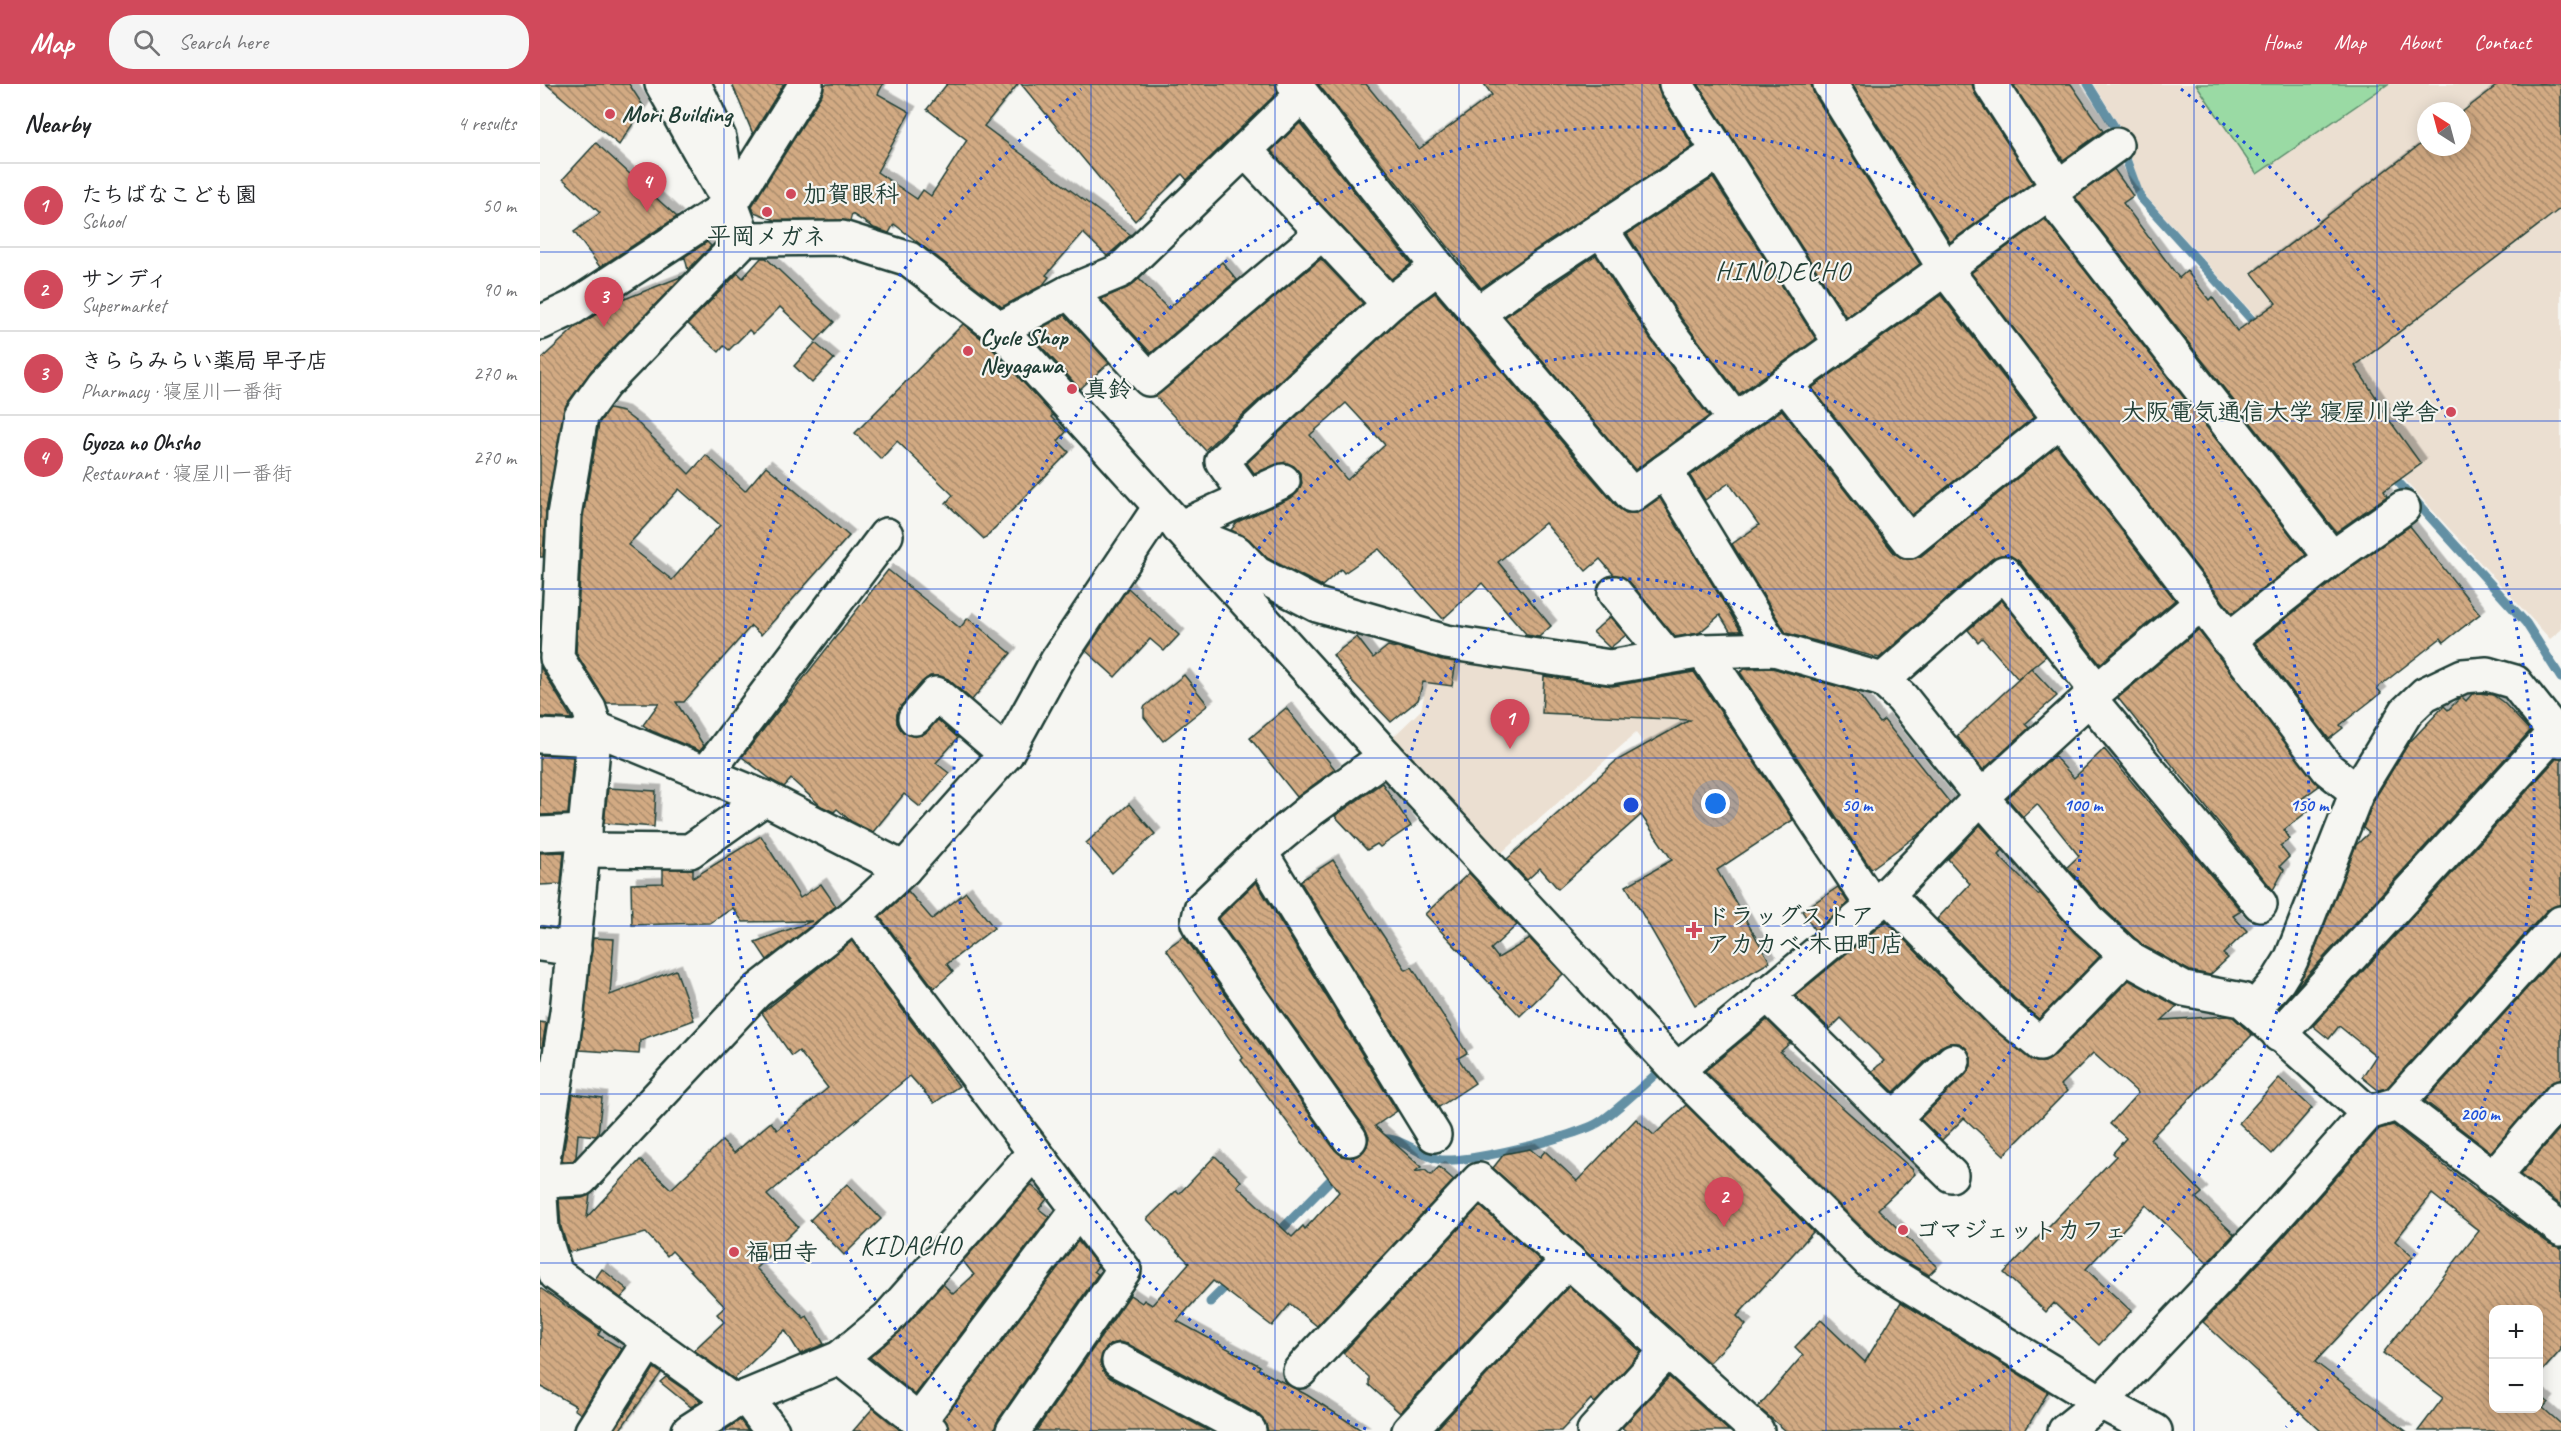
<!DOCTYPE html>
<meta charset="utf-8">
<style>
:root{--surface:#fff;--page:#f6f6f6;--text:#202124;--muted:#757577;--line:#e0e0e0;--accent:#d1495b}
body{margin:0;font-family:Caveat,"Klee One",sans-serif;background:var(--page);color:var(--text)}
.controls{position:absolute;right:18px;bottom:18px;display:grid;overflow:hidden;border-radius:12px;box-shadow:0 3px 15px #0003}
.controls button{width:54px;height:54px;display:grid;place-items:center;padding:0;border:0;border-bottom:2px solid var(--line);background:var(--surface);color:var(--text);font:30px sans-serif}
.compass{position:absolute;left:1877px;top:18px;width:54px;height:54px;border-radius:50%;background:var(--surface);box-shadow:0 3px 15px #0003;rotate:324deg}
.you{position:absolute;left:1176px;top:720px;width:21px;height:21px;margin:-15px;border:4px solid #fff;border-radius:50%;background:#1a73e8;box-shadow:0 0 0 9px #1a73e833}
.badge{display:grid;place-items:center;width:39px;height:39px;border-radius:50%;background:var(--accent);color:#fff;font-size:20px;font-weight:700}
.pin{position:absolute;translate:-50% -50px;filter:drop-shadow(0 2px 3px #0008)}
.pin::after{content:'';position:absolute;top:32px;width:21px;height:18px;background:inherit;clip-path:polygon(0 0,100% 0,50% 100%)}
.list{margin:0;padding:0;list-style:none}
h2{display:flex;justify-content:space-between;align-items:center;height:78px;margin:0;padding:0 24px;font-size:26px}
h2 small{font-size:20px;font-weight:400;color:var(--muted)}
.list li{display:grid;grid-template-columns:39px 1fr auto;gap:18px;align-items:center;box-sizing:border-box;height:84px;padding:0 24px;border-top:2px solid var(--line)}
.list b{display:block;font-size:22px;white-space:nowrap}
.list p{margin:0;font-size:20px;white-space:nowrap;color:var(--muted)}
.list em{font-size:20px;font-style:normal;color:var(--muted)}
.icon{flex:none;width:33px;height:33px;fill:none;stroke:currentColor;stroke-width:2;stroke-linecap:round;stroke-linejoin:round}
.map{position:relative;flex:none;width:2021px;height:1347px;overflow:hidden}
header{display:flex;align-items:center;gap:36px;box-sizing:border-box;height:84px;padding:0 30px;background:var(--accent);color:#fff}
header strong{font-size:28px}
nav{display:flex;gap:33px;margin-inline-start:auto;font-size:21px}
.search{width:420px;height:54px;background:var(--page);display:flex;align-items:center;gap:15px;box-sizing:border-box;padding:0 21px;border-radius:24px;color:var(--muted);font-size:22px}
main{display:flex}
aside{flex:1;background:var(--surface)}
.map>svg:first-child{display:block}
</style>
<header>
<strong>Map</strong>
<div class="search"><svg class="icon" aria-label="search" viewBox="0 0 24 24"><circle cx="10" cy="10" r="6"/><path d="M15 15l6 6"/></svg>Search here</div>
<nav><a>Home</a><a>Map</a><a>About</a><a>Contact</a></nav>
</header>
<main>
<aside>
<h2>Nearby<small>4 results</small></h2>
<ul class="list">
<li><span class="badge">1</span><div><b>たちばなこども園</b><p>School</p></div><em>50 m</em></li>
<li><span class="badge">2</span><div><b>サンディ</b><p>Supermarket</p></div><em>90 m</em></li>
<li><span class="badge">3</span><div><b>きららみらい薬局 早子店</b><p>Pharmacy · 寝屋川一番街</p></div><em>270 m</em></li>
<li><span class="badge">4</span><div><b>Gyoza no Ohsho</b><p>Restaurant · 寝屋川一番街</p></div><em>270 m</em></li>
</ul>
</aside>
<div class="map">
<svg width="2021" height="1347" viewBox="0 0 2021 1347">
<defs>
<pattern id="building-back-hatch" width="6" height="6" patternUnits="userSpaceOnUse" patternTransform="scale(1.5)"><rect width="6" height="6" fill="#d2aa83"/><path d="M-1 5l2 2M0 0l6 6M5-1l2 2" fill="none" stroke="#aa8c6c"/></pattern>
<filter id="shadow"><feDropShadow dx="5.5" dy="-5.5" stdDeviation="0" flood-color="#0004"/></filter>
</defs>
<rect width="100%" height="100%" fill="#f6f6f2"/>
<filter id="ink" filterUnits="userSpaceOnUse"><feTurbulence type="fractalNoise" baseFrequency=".0167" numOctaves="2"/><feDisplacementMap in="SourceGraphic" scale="12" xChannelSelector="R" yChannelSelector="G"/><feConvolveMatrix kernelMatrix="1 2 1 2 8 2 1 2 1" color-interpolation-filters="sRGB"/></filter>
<g filter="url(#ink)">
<g fill="#ebdfd1" fill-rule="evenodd">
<path d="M1554,0H2021V546L2010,555L1603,109L1580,43ZM1886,27H1922V63H1886Z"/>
<polygon points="894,564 1153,576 1218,675 1150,722 1096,649 959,771 852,654 881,626"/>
</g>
<polygon fill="#9adaa4" stroke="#5c8c6c" stroke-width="1.5" points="1656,0 1848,0 1717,90"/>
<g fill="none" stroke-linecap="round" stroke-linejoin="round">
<g stroke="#6390a4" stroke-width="9">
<polyline points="1548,0 1574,42 1600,113 1720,245"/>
<polyline points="1850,389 1986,539 2021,594"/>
<path d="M735,1152L829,1057C860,1048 869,1067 897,1075C920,1082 1040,1052 1061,1037C1081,1023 1099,1005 1117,989"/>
<polyline points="670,1218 692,1196"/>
</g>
</g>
<g fill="url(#building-back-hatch)" stroke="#1f3d34" stroke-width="1.5" fill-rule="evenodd" filter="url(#shadow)">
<polygon points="6,0 89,0 104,23 79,61"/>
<polygon points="192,0 244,0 213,50"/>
<polygon points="285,0 343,0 338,10 370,28 337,88 377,115 383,106 391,112 427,56 387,25 407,0 478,0 444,42 591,151 567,172 543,149 506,191 509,193 503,201 462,223 354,140 349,149 334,144 312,130 310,137 235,136 214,128 212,122 282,10"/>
<polygon points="481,0 736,0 738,8 647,96 642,90 595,137"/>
<polygon points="778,0 826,0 879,65 952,11 944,0 1117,0 1120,10 1153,62 941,204"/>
<polygon points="1158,0 1271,0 1274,10 1380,180 1306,233"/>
<polygon points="1312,0 1432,0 1435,10 1493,98 1410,158"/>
<polygon points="1477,0 1531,0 1563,47 1523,76 1474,2"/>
<polygon points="1959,0 2021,0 2021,124 1815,282 1844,325 1842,326 1881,380 1844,407 1847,412 1796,448 1535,113 1574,85 1593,112 1583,119 1639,194 1647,187 1669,216 1672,213 1697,247 1736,219 1712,189 1886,56 1886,63 1922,63 1922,28"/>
<polygon points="760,39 871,180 851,195 731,67"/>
<polygon points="56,59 137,133 60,183 34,148 60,129 23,95"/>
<polygon points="1173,94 1276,255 1199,310 1141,234 1087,150"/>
<polygon points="1505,135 1766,471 1692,529 1431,189"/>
<polygon points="167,158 171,162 148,186 145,174 141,175"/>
<polygon points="1056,171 1111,256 1169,332 1095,386 965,233"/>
<polygon points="221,174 226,174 294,238 276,257 240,223 213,250 209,246 189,266 184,262 179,268 148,240 198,189 203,194"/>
<polygon points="781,175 823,219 665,366 615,312"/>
<polygon points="682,178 697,196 611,269 561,215 587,204 599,195 628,225"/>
<polygon points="143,192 51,287 26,321 6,428 3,473 0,473 0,276 37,242 72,220"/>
<path d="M895,209L1078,424L1086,429H1095L1120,414L1201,547H1190L1180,531L1159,549L1135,553L1089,497L1074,491L1060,475L1046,487L1005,439L958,478L1011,542L999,553L987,551L942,499L903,535L839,465L804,489L801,485L782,502L727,474L709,455L691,446L697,438L751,414L758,408L762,399L760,389L754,382L745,378L714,389L707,379L861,234ZM806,319L845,361L807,396L770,351Z"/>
<polygon points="1401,211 1494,333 1372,431 1272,304"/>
<polygon points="525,231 569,279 540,305 490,250"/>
<polygon points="423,240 447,259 513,331 511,333 526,348 518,357 529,368 444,455 406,419 413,411 357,357 341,375 315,349"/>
<polygon points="275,259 294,275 272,299 254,282"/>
<path d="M69,325L83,328L99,340L149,390L166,371L205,407L226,382L309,452L221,551L211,542L144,618H136L164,662L160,667L112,647L103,641L119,619H67L36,569L43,433L59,339ZM139,405L180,441L132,496L88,461Z"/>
<polygon points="1242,326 1354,469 1363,475 1372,475 1381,472 1517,362 1635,516 1560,580 1479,477 1471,472 1461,471 1452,475 1339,574 1246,549 1192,460 1219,441 1189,399 1165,416 1150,392"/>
<polygon points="1870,442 1940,530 1904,558 1901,554 1837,604 1841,609 1800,641 1803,644 1789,655 1715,559 1803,489"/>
<polygon points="348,486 420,544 428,534 471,569 432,616 408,595 400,592 390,592 382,598 361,622 357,630 357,639 363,648 372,652 382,651 398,636 418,654 396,679 409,689 380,723 364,710 333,748 312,738 297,725 294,728 281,722 251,695 244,703 233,697 202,673"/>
<polygon points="588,504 639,551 624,567 610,555 575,593 546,567"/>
<polygon points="1462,516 1506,572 1478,595 1442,554 1438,558 1428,546"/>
<polygon points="1070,533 1086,551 1070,564 1053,548"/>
<polygon points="1658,546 1779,702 1760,716 1768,727 1744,746 1750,755 1740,762 1749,773 1740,782 1744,786 1733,806 1578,614"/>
<polygon points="817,553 833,574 848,562 916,578 912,602 883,598 878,616 851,638 810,595 793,571"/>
<polygon points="0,581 1,584 32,635 0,633"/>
<polygon points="1232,584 1317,608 1340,639 1344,636 1410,719 1383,747 1331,785 1200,588 1205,585"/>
<polygon points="1491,584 1517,612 1485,640 1489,644 1443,686 1417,652"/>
<polygon points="1154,588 1253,736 1177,786 1230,878 1155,921 1086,802 1132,776 1101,731 1018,805 1000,784 987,796 967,775 1076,677 1150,636 1002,629 1004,592 1073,602"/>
<polygon points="644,591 668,621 623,657 604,633 604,623"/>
<polygon points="1940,609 1953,611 1964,619 1990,647 1754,906 1768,883 1816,761 1829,749 1823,744 1834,716 1868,660 1904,622 1908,626 1919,615 1922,613 1926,617 1932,610"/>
<polygon points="746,624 795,685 757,713 710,654"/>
<polygon points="1564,665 1701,827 1693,832 1707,847 1683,870 1688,874 1670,891 1650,887 1602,861 1562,823 1527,783 1539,772 1497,720 1483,733 1467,714 1514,672 1534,694"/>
<polygon points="0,671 33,673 28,730 0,731"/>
<polygon points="2017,674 2021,674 2021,821 2007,826 1847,1004 1838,1006 1822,993 1836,972 1799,942 1789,955 1773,942"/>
<polygon points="842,699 871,742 840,763 837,760 827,766 795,732"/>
<polygon points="68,704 116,707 114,743 64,739"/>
<polygon points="589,720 615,750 572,789 546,759"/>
<polygon points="1440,741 1463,766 1458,771 1498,811 1500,809 1534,848 1560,872 1499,935 1474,914 1397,835 1430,800 1408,775"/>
<polygon points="221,752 260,814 281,800 296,822 227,876 215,858 272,837 203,838 193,824 170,839 92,841 91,800 123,799 123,785 153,785 153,794"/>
<polygon points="24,768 21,800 0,801 0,769"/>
<polygon points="793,776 866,886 872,883 927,969 918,974 935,999 899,1023 760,797"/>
<polygon points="929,789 977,841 951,865 958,874 990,855 1023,890 980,932 885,830"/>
<polygon points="716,798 857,1027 835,1042 881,1083 874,1088 885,1086 891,1091 899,1083 914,1096 777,1242 750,1220 732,1242 673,1197 637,1237 720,1282 718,1285 767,1311 823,1347 728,1347 725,1338 718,1330 588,1260 579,1258 570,1261 563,1268 560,1278 563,1287 570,1294 669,1347 496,1347 590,1211 602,1219 604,1216 612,1221 649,1179 607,1135 636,1107 639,1110 675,1072 701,1097 697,1102 752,1153 763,1142 765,1145 799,1108 701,976 703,974 626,865 644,852 795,1066 803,1072 812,1074 821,1070 827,1062 829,1053 825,1044 678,835"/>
<polygon points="1298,803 1308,819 1275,847 1262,827"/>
<polygon points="368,807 392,835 426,808 454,844 407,880 413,888 394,904 340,833"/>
<polygon points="1346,837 1448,941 1496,978 1505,978 1513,973 1589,896 1637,922 1622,936 1687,932 1693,933 1712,951 1610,1055 1662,1109 1656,1114 1694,1150 1667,1179 1606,1121 1546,1185 1591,1227 1559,1261 1514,1219 1506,1228 1464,1189 1576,1072 1573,1069 1586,1054 1570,1040 1598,1009 1553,969 1521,1001 1527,1007 1464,1071 1424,1034 1402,1056 1380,1035 1426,990 1431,982 1431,973 1426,964 1419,959 1409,959 1400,963 1354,1008 1332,987 1344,977 1301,934 1290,945 1255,912"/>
<polygon points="53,854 74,855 70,911 136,886 154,936 100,956 99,970 40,966"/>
<polygon points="312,857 419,1002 394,1019 370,992 227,1111 258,1143 216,1184 264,1234 267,1232 284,1260 260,1270 245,1246 194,1295 154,1266 184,1238 177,1230 185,1223 132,1167 127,1172 106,1149 29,1168 21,1143 19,1115 42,1114 50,1110 47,1133 100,1076 131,1105 182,1057 194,1069 231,1038 237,1046 288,1004 259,967 252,972 222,929"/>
<polygon points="2021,867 2021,996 2007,1002 1951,1068 1885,1017"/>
<polygon points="1227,936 1250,959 1240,968 1372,1085 1375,1090 1338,1125 1397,1183 1389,1191 1348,1167 1320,1142 1165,987"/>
<polygon points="0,938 6,939 2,963 0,963"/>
<polygon points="1739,994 1772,1024 1732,1070 1699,1039"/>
<polygon points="33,1010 62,1014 58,1050 56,1052 38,1050 36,1073 33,1077 22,1077"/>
<polygon points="1146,1021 1273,1148 1197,1232 1206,1241 1169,1279 953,1084 964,1070 990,1065 1000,1073 1005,1067 1037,1097 1096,1035 1114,1051"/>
<polygon points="1853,1041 1940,1110 2010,1160 2021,1163 2021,1266 1998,1292 1998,1226 1953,1226 1953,1324 1998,1324 1998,1310 2008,1318 2003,1324 2021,1340 2021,1347 1878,1347 1903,1314 1843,1269 1939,1147 1892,1110 1855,1157 1873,1173 1775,1278 1866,1347 1781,1347 1663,1238 1740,1157 1839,1045"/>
<polygon points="2021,1043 2021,1121 1980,1091"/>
<polygon points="307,1100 341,1135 304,1171 270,1136"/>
<polygon points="491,1101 507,1115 499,1125 509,1133 375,1311 330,1273 362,1246 403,1200 413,1210 434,1191 423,1177"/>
<polygon points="940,1122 1001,1177 860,1329 829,1301 829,1293 803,1269"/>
<polygon points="538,1157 558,1182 554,1187 558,1190 458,1336 454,1347 409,1347 404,1334"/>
<polygon points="62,1185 88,1206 81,1214 55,1195"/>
<polygon points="1029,1202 1101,1268 1055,1319 1051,1315 1021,1347 895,1347"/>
<polygon points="0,1204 61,1246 58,1251 82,1265 41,1330 34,1325 36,1322 0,1302"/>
<polygon points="1361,1218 1508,1308 1485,1347 1246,1347 1218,1323 1263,1271 1255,1263 1281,1236 1325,1278"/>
<polygon points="114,1284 121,1289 79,1347 74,1347"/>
<polygon points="126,1293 161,1317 151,1323 120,1298"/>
<polygon points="1129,1293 1189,1347 1086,1347 1082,1344"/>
<polygon points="333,1324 361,1347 313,1347"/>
<polygon points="200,1336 208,1347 184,1347"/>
</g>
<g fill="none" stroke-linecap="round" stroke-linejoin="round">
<defs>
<g id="minor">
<polyline points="122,0 180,103"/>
<polyline points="154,0 179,54 191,120 204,155 302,154 369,175 460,245 846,672 1137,986 1329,1177 1561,1318 1615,1347"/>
<polyline points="754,0 898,183 1092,411 1576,61"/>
<polyline points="1136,0 1301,260"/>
<polyline points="1290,0 1405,185 1788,685 1817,708"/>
<polyline points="1451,0 1518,103"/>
<polyline points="705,66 849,220"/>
<polyline points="1509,110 1792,474"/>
<polyline points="1061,145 1126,245 1195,336"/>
<polyline points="529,208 609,295 782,149"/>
<polyline points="937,230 1003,183 1177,69"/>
<polyline points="0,239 32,224 191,120 266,0"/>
<polyline points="460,245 529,208 580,187 762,11"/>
<polyline points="1245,300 1369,457 1520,336"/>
<polyline points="1125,387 1234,565"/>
<polyline points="708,413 682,377 849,220 898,183"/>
<polyline points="639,444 743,397"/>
<polyline points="647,448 696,468 716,489 777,521 906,558 1070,583 1163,567 1234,565 1343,596 1362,614 1441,713 1548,836 1591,876 1644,905 1702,916 1828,1029"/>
<polyline points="1075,509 1126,571"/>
<polyline points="1688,556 1792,474 1863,424"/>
<polyline points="1163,567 1333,822"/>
<polyline points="1343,596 1464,489 1557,607"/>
<polyline points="1549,614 1720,820"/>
<polyline points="375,634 396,610 466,670"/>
<polyline points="0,652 37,654 55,644 225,714 364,785"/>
<polyline points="166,690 346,451"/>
<polyline points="0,750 45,748"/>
<polyline points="44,766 150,767 225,714"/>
<polyline points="720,768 894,1051"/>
<polyline points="1347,811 1461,928 1500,960 1587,871"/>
<polyline points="315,831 584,1186 473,1347"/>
<polyline points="0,860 34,865"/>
<polyline points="1226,909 1411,1091"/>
<polyline points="1713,926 1738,897 1751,876 1817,708 1866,628 1885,610 1923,592 1947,590 1975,598 2021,656"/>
<polyline points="1739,951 2014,649"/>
<polyline points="1137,986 1347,811 1441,713 1557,607 1660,520"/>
<polyline points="1857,1020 2021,1145"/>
<polyline points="1353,1035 1413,977"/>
<polyline points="810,1055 658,839 661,825 720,768 772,725 846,672"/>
<polyline points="0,1093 27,928 55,644 49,625 17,574 24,431 41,332 64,300 204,155"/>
<polyline points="1952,1095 2021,1014"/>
<polyline points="0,1097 41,1095 216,908 315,831 364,785 466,670 517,577 620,423"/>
<polyline points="0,1112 2,1146 16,1190 194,1318 300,1274 348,1234 494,1069"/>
<polyline points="300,1274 391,1347"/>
<polyline points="579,1277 709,1347"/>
<polyline points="760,1287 939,1096 1217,1347"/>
<polyline points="206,1313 232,1347"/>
<polyline points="379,1337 538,1126"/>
<polyline points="52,1347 109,1257"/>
<polyline points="149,1347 194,1318"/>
<polyline points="869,1347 1028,1176"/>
<polyline points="1054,1347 1128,1266"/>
<polyline points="1525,1347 1561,1318 1726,1144 1828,1029 1857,1020 2021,839"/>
</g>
</defs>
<use href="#minor" stroke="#1f3d34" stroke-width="38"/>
<use href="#minor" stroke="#f6f6f2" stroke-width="33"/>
</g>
</g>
<path fill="none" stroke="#1d4ed8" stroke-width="1.5" stroke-opacity="0.55" d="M184,0V1347M367,0V1347M551,0V1347M735,0V1347M919,0V1347M1102,0V1347M1286,0V1347M1470,0V1347M1654,0V1347M1837,0V1347M0,168H2021M0,337H2021M0,505H2021M0,674H2021M0,842H2021M0,1010H2021M0,1179H2021"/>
<g fill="none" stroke="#1d4ed8" stroke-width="3" stroke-dasharray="3 6">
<circle cx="1091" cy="721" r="226"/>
<circle cx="1091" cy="721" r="452"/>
<path d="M826 1345A678 678 0 1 1 1356 1345"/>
<path d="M436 1343A903 903 0 0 1 541 5M1641 5A903 903 0 0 1 1746 1343"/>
</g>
<g fill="#d1495b" stroke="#f6f6f2" stroke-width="2">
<circle cx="70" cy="30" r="6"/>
<circle cx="251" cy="110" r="6"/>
<circle cx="227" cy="128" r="6"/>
<circle cx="428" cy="267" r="6"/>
<circle cx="532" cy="305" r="6"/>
<circle cx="1911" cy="328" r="6"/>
<path d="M1151 837h6v6h6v6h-6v6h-6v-6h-6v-6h6z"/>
<circle cx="1363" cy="1146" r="6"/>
<circle cx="194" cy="1168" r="6"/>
</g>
<g text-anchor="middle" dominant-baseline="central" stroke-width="4.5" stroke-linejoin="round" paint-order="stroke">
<g font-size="24" font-weight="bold" fill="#1f3d34" stroke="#f6f6f2" text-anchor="start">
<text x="82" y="30">Mori Building</text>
<text x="263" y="110">加賀眼科</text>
<text x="227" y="152" text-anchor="middle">平岡メガネ</text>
<text x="440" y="253">Cycle Shop<tspan x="440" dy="28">Neyagawa</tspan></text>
<text x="544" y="305">真鈴</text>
<text x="1899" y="328" text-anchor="end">大阪電気通信大学 寝屋川学舎</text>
<text x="1166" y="832">ドラッグストア<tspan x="1166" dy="28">アカカベ 木田町店</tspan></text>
<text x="1375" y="1146">ゴマジェットカフェ</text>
<text x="206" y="1168">福田寺</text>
</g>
<g font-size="26" letter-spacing="1.5" fill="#1f3d34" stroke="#f6f6f2">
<text x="1243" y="187">HINODECHO</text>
<text x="371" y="1161">KIDACHO</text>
</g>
</g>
<circle cx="1091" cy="721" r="9" fill="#1d4ed8" stroke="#f6f6f2" stroke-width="3"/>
<g font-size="18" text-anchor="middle" font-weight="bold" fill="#1d4ed8" stroke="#f6f6f2" stroke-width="4.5" stroke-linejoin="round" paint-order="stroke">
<text x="1317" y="727">50 m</text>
<text x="1543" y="727">100 m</text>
<text x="1769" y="727">150 m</text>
<text x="1940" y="1036">200 m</text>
</g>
</svg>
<div class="controls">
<button>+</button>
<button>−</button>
</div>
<svg class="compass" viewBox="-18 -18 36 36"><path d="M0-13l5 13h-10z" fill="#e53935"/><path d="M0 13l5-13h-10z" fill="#757577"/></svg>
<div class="you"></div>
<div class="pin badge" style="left:970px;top:665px">1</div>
<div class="pin badge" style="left:1184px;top:1143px">2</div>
<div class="pin badge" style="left:64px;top:243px">3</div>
<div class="pin badge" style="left:107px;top:128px">4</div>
</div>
</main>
